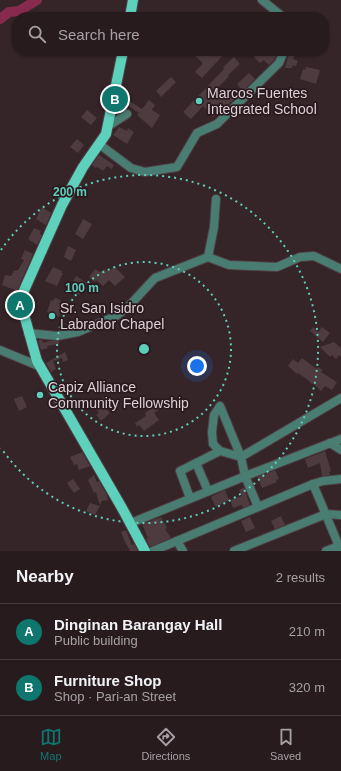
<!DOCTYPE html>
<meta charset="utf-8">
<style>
:root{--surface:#281b1e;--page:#302427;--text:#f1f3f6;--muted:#a5a1a4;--line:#44393c;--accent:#0f766e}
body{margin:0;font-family:Helvetica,sans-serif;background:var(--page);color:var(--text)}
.you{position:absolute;left:197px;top:366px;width:14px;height:14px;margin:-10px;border:3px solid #fff;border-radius:50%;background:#1a73e8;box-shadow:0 0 0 6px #1a73e833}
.badge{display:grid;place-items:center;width:26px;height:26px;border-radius:50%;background:var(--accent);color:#fff;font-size:13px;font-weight:700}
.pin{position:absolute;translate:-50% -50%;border:2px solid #fff;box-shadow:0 1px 4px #0006}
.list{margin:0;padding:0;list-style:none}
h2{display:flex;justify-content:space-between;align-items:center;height:52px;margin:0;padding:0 16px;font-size:17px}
h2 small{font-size:13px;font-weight:400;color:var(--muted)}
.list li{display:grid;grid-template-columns:26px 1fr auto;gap:12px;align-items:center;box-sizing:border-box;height:56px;padding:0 16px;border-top:1px solid var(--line)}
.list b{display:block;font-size:15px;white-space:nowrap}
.list p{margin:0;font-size:13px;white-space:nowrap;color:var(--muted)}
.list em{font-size:13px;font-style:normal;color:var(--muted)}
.icon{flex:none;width:22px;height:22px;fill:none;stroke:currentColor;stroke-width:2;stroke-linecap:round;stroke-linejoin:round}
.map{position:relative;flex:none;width:341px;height:551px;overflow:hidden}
.search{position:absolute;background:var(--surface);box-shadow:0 1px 3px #0004;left:12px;right:12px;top:12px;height:44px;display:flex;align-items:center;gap:10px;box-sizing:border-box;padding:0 14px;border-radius:16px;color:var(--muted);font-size:15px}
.sheet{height:164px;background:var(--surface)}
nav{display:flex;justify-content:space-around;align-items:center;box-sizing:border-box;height:56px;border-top:1px solid var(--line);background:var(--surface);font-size:11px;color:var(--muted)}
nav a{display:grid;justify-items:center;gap:2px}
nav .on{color:var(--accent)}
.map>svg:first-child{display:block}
</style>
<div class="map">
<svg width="341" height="551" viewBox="0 0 341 551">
<rect width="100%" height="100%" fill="#352428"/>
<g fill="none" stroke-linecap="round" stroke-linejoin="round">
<polyline stroke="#872b4e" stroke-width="10" points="0,19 9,12 19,11 37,0"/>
</g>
<g fill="#4d3b3f">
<polygon points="190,51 227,51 202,78 195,72 203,63"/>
<polygon points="260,51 278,51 274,60 269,65 264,60 260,63 254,57"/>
<polygon points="289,52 295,54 293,59 298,61 296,66 293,65 292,68 285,68"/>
<polygon points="234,57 240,64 228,75 229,76 216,90 223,98 231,90 237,97 213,117 203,106 191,119 183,112 224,69 223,67"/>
<polygon points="306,67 320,70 316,84 300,79 303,69 305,70"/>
<polygon points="249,73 255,79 243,91 237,84"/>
<polygon points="171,77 176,82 161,97 156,91"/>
<polygon points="149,100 155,105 152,110 160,115 152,128 137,115 139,113 127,105 130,102 131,102 142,109"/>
<polygon points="87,110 97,118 91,125 81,117"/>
<polygon points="119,127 127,131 128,128 134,132 127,144 113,135"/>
<polygon points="77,139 84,145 78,153 70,147"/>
<polygon points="99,155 114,165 112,169 107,166 103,171 97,167 96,168 92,165"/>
<polygon points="42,207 51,213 46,225 36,219"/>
<polygon points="83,219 92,224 83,239 75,234"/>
<polygon points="34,228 41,231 40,234 42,235 37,245 28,239"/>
<polygon points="68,246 76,250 71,261 64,257"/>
<polygon points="25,250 33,254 17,291 2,285 5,275 11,276 14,271 18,270 24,260 21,259"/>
<polygon points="114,266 125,277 115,286 109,280 103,286 96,280 95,282 89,277 95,269 100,272 104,269 106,271 108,269 110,271"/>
<polygon points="53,267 62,271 61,273 63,273 57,286 45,281"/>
<polygon points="76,276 87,283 79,295 70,287"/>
<polygon points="55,298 61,300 59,304 64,306 59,317 47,312 51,300 53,301"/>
<polygon points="313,327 318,332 322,327 330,333 323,342 310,331"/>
<polygon points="38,340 42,340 43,343 49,341 59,341 59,344 47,346 48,348 41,350"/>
<polygon points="334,342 341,348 341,357 339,355 336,359 332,355 330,357 320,347"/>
<polygon points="65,352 68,360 63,362 62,358 53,361 56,369 51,372 46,363"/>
<polygon points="302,358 317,369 318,367 323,370 321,372 337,382 332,390 325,386 321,391 313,383 312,384 308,380 298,373 297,374 288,366 293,359 298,363"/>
<polygon points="22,396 27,407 19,411 14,399"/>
<polygon points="104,397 108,402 104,406 110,413 101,421 96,415 99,413 94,406"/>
<polygon points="164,400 169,405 165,410 162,408 154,413 159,420 144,431 139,425 137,427 135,423 146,416 145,413 155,406 157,408"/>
<polygon points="325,451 331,471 329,472 330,475 322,476 320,463 308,468 305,459"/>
<polygon points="82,452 90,466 79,470 77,464 74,465 70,457"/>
<polygon points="275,470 279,479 276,480 277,482 262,488 257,477"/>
<polygon points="94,475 97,482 99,481 107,495 108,500 102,501 100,505 98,500 96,492 94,493 88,480"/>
<polygon points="73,479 80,489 74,493 67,483"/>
<polygon points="244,487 250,505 243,508 242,505 233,508 230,500 242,496 239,490"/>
<polygon points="225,490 229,500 216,507 211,497"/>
<polygon points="90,503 100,506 95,515 86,511"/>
<polygon points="281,516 285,525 275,529 271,521"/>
<polygon points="161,517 167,528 165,529 171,538 150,547 146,539 148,538 142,524"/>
<polygon points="250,517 255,528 246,532 241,521"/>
<polygon points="126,530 132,545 134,544 138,551 130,551 124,540 121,532"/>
</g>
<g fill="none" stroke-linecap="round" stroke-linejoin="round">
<defs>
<g id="minor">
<polyline points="262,0 283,17"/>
<polyline points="107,127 127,114"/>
<polyline points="99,144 131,168 145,172 177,167 197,133 217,124 279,63 284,51"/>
<polyline points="208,257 214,227 216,199"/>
<polyline points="28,333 57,336 78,332 116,316 128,307 155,278 208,257 229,265 277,267 300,257 314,256 341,269"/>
<polyline points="0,350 41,367"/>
<polygon points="220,406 241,457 220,451 213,444 212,432 214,415"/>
<polyline points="330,443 341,450"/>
<polyline points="196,463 208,491"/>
<polyline points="313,484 341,551"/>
<polyline points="190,498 180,471 220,451"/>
<polyline points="258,507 245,476 241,457 341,398"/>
<polyline points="131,523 248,475 341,439"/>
<polyline points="177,541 183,551"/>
<polyline points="153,551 313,484 323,481 341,479"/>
<polyline points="234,551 326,514 341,515"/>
<polyline points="326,551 339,546"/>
</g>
<g id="major">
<polyline points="130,17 133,0"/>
<polyline points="123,51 106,134 83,167 62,205 22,295 23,311 37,361 122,508 145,551"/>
</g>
</defs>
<use href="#minor" stroke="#504044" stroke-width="10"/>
<use href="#major" stroke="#504044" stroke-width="12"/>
<use href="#minor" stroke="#497d72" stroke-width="8"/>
<use href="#major" stroke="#5dd1bc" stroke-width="10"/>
</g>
<g fill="none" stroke="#5dceb9" stroke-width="2" stroke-dasharray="2 4">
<circle cx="144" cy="349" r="87"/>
<path d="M1 250A174 174 0 1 1 1 448"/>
</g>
<g fill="#5dceb9" stroke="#2a1a1f" stroke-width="1.5">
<circle cx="199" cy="101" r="4"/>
<circle cx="52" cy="316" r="4"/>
<circle cx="40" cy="395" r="4"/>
</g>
<g text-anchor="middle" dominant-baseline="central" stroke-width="3.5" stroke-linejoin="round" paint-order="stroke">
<g font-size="14" fill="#ddd1d4" stroke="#2a1a1f" text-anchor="start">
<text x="207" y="93">Marcos Fuentes<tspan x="207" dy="16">Integrated School</tspan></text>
<text x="60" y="308">Sr. San Isidro<tspan x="60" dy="16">Labrador Chapel</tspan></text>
<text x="48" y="387">Capiz Alliance<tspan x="48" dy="16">Community Fellowship</tspan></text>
</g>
</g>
<circle cx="144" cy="349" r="6" fill="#5dceb9" stroke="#2a1a1f" stroke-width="2"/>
<g font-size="12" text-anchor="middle" font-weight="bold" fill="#5dceb9" stroke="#2a1a1f" stroke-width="3.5" stroke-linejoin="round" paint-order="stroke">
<text x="70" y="196">200 m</text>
<text x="82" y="292">100 m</text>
</g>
</svg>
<div class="you"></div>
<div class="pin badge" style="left:20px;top:305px">A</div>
<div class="pin badge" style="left:115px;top:99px">B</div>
<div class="search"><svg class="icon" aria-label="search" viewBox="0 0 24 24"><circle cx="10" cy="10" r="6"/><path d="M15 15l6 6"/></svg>Search here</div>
</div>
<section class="sheet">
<h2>Nearby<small>2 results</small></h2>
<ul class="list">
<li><span class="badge">A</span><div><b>Dinginan Barangay Hall</b><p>Public building</p></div><em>210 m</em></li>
<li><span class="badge">B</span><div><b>Furniture Shop</b><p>Shop · Pari-an Street</p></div><em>320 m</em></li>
</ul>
</section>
<nav>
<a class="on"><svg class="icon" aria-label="map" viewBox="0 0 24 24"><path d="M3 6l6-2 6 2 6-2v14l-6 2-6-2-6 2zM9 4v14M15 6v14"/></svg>Map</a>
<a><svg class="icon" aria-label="directions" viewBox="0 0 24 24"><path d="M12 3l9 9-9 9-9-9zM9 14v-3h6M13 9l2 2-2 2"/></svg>Directions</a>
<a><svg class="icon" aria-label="saved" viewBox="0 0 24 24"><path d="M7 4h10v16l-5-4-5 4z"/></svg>Saved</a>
</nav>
